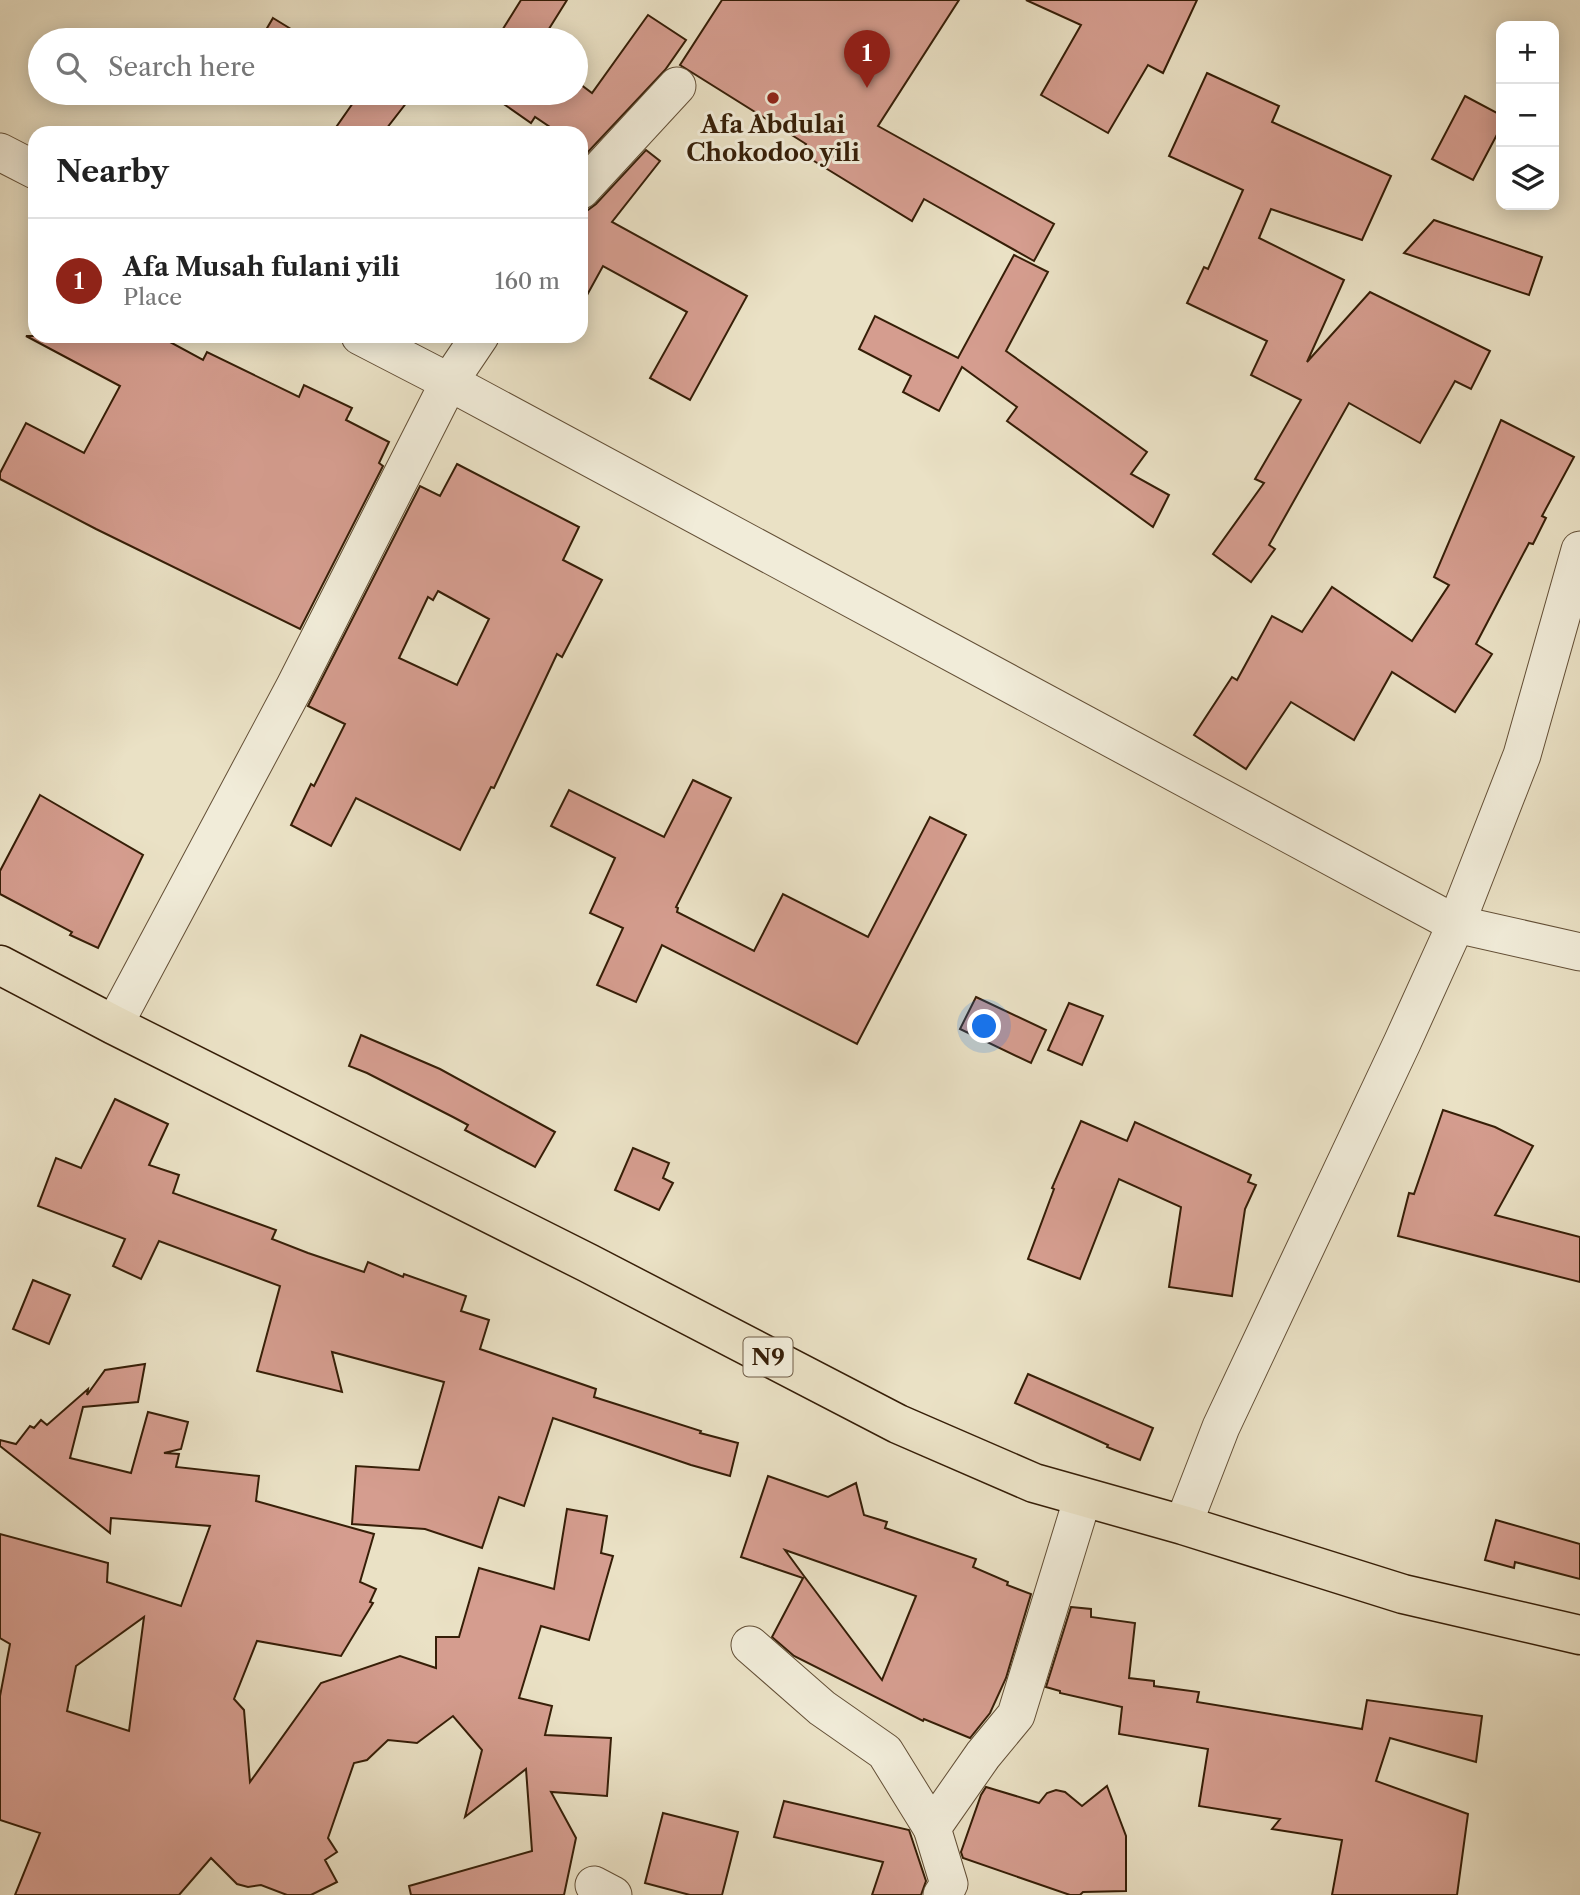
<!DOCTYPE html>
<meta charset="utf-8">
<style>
:root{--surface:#fff;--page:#f6f6f6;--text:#222;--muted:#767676;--line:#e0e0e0;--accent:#8f2418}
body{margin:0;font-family:"Libre Caslon Text",serif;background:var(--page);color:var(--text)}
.controls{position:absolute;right:21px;top:21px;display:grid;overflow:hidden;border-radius:14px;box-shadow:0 4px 18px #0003}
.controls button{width:63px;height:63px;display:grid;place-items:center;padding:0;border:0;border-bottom:2px solid var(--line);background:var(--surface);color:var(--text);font:35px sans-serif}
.you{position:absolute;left:985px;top:1027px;width:24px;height:24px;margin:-18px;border:5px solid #fff;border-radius:50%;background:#1a73e8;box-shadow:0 0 0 10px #1a73e833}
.badge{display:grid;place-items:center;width:46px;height:46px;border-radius:50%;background:var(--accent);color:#fff;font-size:23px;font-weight:700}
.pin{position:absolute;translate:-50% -58px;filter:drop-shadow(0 2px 4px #0008)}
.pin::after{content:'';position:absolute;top:37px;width:24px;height:21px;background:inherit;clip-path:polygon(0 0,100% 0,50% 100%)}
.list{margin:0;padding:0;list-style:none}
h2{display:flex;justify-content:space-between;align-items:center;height:91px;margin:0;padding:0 28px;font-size:30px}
h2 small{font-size:23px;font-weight:400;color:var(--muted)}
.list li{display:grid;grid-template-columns:46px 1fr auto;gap:21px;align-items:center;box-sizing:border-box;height:126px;padding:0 28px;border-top:2px solid var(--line)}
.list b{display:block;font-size:26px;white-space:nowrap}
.list p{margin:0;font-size:23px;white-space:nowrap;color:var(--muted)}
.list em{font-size:23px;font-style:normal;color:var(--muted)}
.icon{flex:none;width:38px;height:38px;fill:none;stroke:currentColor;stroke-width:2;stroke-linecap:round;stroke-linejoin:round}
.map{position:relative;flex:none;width:1580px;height:1895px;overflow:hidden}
.search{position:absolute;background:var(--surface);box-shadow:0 4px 18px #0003;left:28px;top:28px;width:560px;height:77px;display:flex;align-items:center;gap:18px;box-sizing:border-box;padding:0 24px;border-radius:38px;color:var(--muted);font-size:26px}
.panel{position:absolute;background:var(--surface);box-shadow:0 4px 18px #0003;left:28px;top:126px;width:560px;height:217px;border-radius:21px}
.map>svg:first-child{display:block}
</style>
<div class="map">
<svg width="1580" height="1895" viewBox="0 0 1580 1895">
<rect width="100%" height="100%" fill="#eae1c5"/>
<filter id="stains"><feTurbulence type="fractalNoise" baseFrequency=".00286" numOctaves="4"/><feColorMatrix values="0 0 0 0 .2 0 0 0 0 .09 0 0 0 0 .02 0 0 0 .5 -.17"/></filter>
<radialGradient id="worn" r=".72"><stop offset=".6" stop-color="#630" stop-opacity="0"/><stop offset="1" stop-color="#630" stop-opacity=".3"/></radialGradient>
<g fill="#d59d8f" stroke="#361e07" stroke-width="2" fill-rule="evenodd">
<polygon points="521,0 567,0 542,40 496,40"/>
<polygon points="722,0 959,0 878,126 1054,224 1034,261 924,199 912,221 801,153 806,144 680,65"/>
<polygon points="1026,0 1197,0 1163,73 1148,65 1108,133 1041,95 1081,25"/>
<polygon points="648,15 686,40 665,70 587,153 581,149 581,133 559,133 535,117 531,123 498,100 504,93 576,93 576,81 592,93"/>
<polygon points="273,18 304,37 302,40 260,40"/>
<polygon points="1207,73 1279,106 1272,122 1391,176 1362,240 1271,209 1259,238 1344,280 1307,362 1370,292 1490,351 1471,389 1455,381 1420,443 1349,403 1269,545 1275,549 1251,582 1213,554 1264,483 1255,479 1301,400 1251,375 1267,341 1187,303 1204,267 1208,269 1243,190 1169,156"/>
<polygon points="360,93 414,93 383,133 332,133"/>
<polygon points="1465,96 1501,115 1501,127 1473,180 1432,159"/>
<polygon points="646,150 660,161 612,222 747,296 690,400 650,378 687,312 603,266 581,306 581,210 588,210 596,204"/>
<polygon points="1434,220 1542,257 1529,295 1404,253"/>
<polygon points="1014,255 1048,272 1006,351 1147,452 1131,474 1169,495 1153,527 1007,421 1017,407 962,367 939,411 903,392 911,376 859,349 875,316 958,358"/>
<polygon points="26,336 159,336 203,360 207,352 299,397 304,385 352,408 346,420 389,442 379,463 383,466 300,629 96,529 0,479 0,473 26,423 84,453 120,386"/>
<polygon points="1501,420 1574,457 1542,516 1546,518 1533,544 1529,543 1476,644 1492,654 1455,712 1392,672 1354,740 1291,702 1246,769 1194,735 1232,677 1237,680 1272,616 1302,632 1332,587 1412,641 1449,585 1434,577"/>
<path d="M457,464L579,527L563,560L602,580L562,657L557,654L494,788L491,787L460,850L356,798L331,846L291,825L311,784L314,786L345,724L308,706L420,486L440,496ZM438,591L489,619L457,685L399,658L428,597L433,600Z"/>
<polygon points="693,780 731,798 676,907 678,908 677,912 754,951 783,894 868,937 930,817 966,835 857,1044 662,945 636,1002 597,985 623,928 590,913 615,858 551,826 569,790 664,837"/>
<polygon points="40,795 143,855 98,948 70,935 72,932 0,894 0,871"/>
<polygon points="976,997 1046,1030 1031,1063 960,1029"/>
<polygon points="1069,1003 1103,1016 1082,1065 1048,1050"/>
<polygon points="361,1035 440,1069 555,1132 535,1167 465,1130 468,1125 453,1117 367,1073 349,1066"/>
<polygon points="115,1099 168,1124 149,1165 179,1175 173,1193 276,1230 272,1239 308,1253 364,1272 368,1262 403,1277 404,1274 466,1296 461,1311 489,1320 480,1349 596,1389 594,1397 701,1431 700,1433 738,1443 730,1476 691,1465 553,1418 524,1506 499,1497 482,1548 425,1529 352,1524 356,1466 419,1470 444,1382 332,1352 342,1392 257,1371 280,1286 159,1241 141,1279 113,1266 125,1239 38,1206 56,1158 81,1168"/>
<polygon points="1443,1110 1495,1127 1533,1146 1495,1215 1580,1237 1580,1282 1398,1236 1409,1193 1414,1194"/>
<polygon points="1081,1121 1127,1141 1135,1122 1251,1175 1248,1182 1256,1185 1245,1209 1232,1296 1169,1287 1181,1207 1119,1179 1080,1279 1028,1259 1054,1189 1052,1188"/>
<polygon points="633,1148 669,1163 663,1178 673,1183 659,1210 615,1190"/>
<polygon points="33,1280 70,1295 49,1344 13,1329"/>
<path d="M145,1364L138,1402L83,1407L70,1458L131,1473L148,1412L188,1422L181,1449L164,1453L179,1454L176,1467L259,1476L256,1501L374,1534L360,1582L376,1589L370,1602L373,1603L341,1656L257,1641L234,1699L244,1710L250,1782L321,1683L400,1656L436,1668V1637H459L479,1568L554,1589L567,1509L607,1516L601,1553L613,1556L589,1640L541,1626L519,1698L552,1706L545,1735L611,1738L607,1796L551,1792L576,1838L564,1895H411L409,1886L532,1851L526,1769L465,1817L482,1750L453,1716L417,1743L388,1740L367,1760L354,1763L328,1838L337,1852L325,1860L337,1882L311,1895H287L261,1885L248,1887L237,1884L211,1858L179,1895H15L40,1833L0,1820V1696L10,1644L0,1638V1534L108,1563L107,1582L181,1606L210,1526L111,1518L110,1533L0,1446V1440L16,1444L30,1426L34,1428L41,1420L47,1425L88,1389L87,1395L105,1370ZM144,1617L129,1731L67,1711L76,1666Z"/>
<polygon points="1028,1374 1153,1428 1140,1460 1107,1447 1108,1445 1015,1403"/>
<path d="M768,1476L828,1497L856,1483L864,1515L887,1522L885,1528L976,1559L973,1567L1008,1582L1007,1585L1031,1594L1006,1678L990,1713L970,1738L924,1719L923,1721L794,1656L772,1637L803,1578L741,1557ZM785,1550L916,1596L882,1680L804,1576Z"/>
<polygon points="1496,1520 1580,1544 1580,1579 1515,1562 1514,1568 1485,1560"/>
<polygon points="1071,1607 1091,1609 1091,1617 1135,1623 1129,1678 1154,1681 1154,1686 1199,1692 1197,1702 1362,1729 1367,1700 1482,1716 1476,1762 1390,1738 1376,1781 1468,1814 1457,1895 1332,1895 1342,1840 1272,1829 1280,1819 1199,1806 1208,1749 1119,1734 1122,1707 1060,1693 1060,1691 1046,1687"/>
<polygon points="1107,1786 1126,1836 1126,1891 1083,1892 1080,1895 1070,1895 963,1858 961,1852 981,1795 986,1787 1039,1803 1047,1793 1056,1790 1065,1792 1082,1806"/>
<polygon points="784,1801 909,1830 926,1881 921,1895 872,1895 883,1862 774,1837"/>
<polygon points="663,1813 738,1832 722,1895 690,1895 645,1883"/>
</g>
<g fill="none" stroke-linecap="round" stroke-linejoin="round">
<defs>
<g id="street">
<polyline points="0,152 35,170"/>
<polyline points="581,190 677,86"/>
<polyline points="360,336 449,382 1456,924 1580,952"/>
<polyline points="114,1025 295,686 449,382 480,336"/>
<polyline points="1183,1525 1221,1427 1402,1043 1456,924 1522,755 1580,550"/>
<polyline points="750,1645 822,1708 885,1752 932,1828"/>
<polyline points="594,1885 613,1895"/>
<polyline points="942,1895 949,1884 932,1828 983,1755 1016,1715 1083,1497"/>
</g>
<polyline id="highway" points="0,965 114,1025 588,1263 898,1424 1034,1483 1183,1525 1403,1594 1580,1635"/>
</defs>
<use href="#street" stroke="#634f36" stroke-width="39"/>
<use href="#highway" stroke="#361e07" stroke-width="41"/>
<use href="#street" stroke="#f1ecd9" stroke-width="37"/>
<use href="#highway" stroke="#eae1c5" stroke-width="38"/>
</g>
<circle fill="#8f2418" stroke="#f1ecd9" stroke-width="2.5" cx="773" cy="98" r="7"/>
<g text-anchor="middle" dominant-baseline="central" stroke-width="6" stroke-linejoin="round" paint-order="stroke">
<rect fill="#f1ecd9" stroke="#6e5c46" stroke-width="2" x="743.5" y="1337.5" width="49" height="39" rx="5"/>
<g font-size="23" font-weight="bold" fill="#361e07">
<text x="768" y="1357">N9</text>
</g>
<g font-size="24" font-weight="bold" fill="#361e07" stroke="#f1ecd9">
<text x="773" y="124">Afa Abdulai<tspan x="773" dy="28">Chokodoo yili</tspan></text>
</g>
</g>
<rect width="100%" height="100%" filter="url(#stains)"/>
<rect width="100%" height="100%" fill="url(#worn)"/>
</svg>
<div class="controls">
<button>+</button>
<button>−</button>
<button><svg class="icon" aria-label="layers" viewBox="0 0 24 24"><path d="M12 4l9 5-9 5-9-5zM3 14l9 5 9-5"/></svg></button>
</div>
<div class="you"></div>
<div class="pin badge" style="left:867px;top:88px">1</div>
<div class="search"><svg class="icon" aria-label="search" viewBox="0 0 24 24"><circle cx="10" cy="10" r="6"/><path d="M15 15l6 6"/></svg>Search here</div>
<section class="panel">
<h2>Nearby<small></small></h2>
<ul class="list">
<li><span class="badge">1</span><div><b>Afa Musah fulani yili</b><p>Place</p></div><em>160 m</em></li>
</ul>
</section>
</div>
